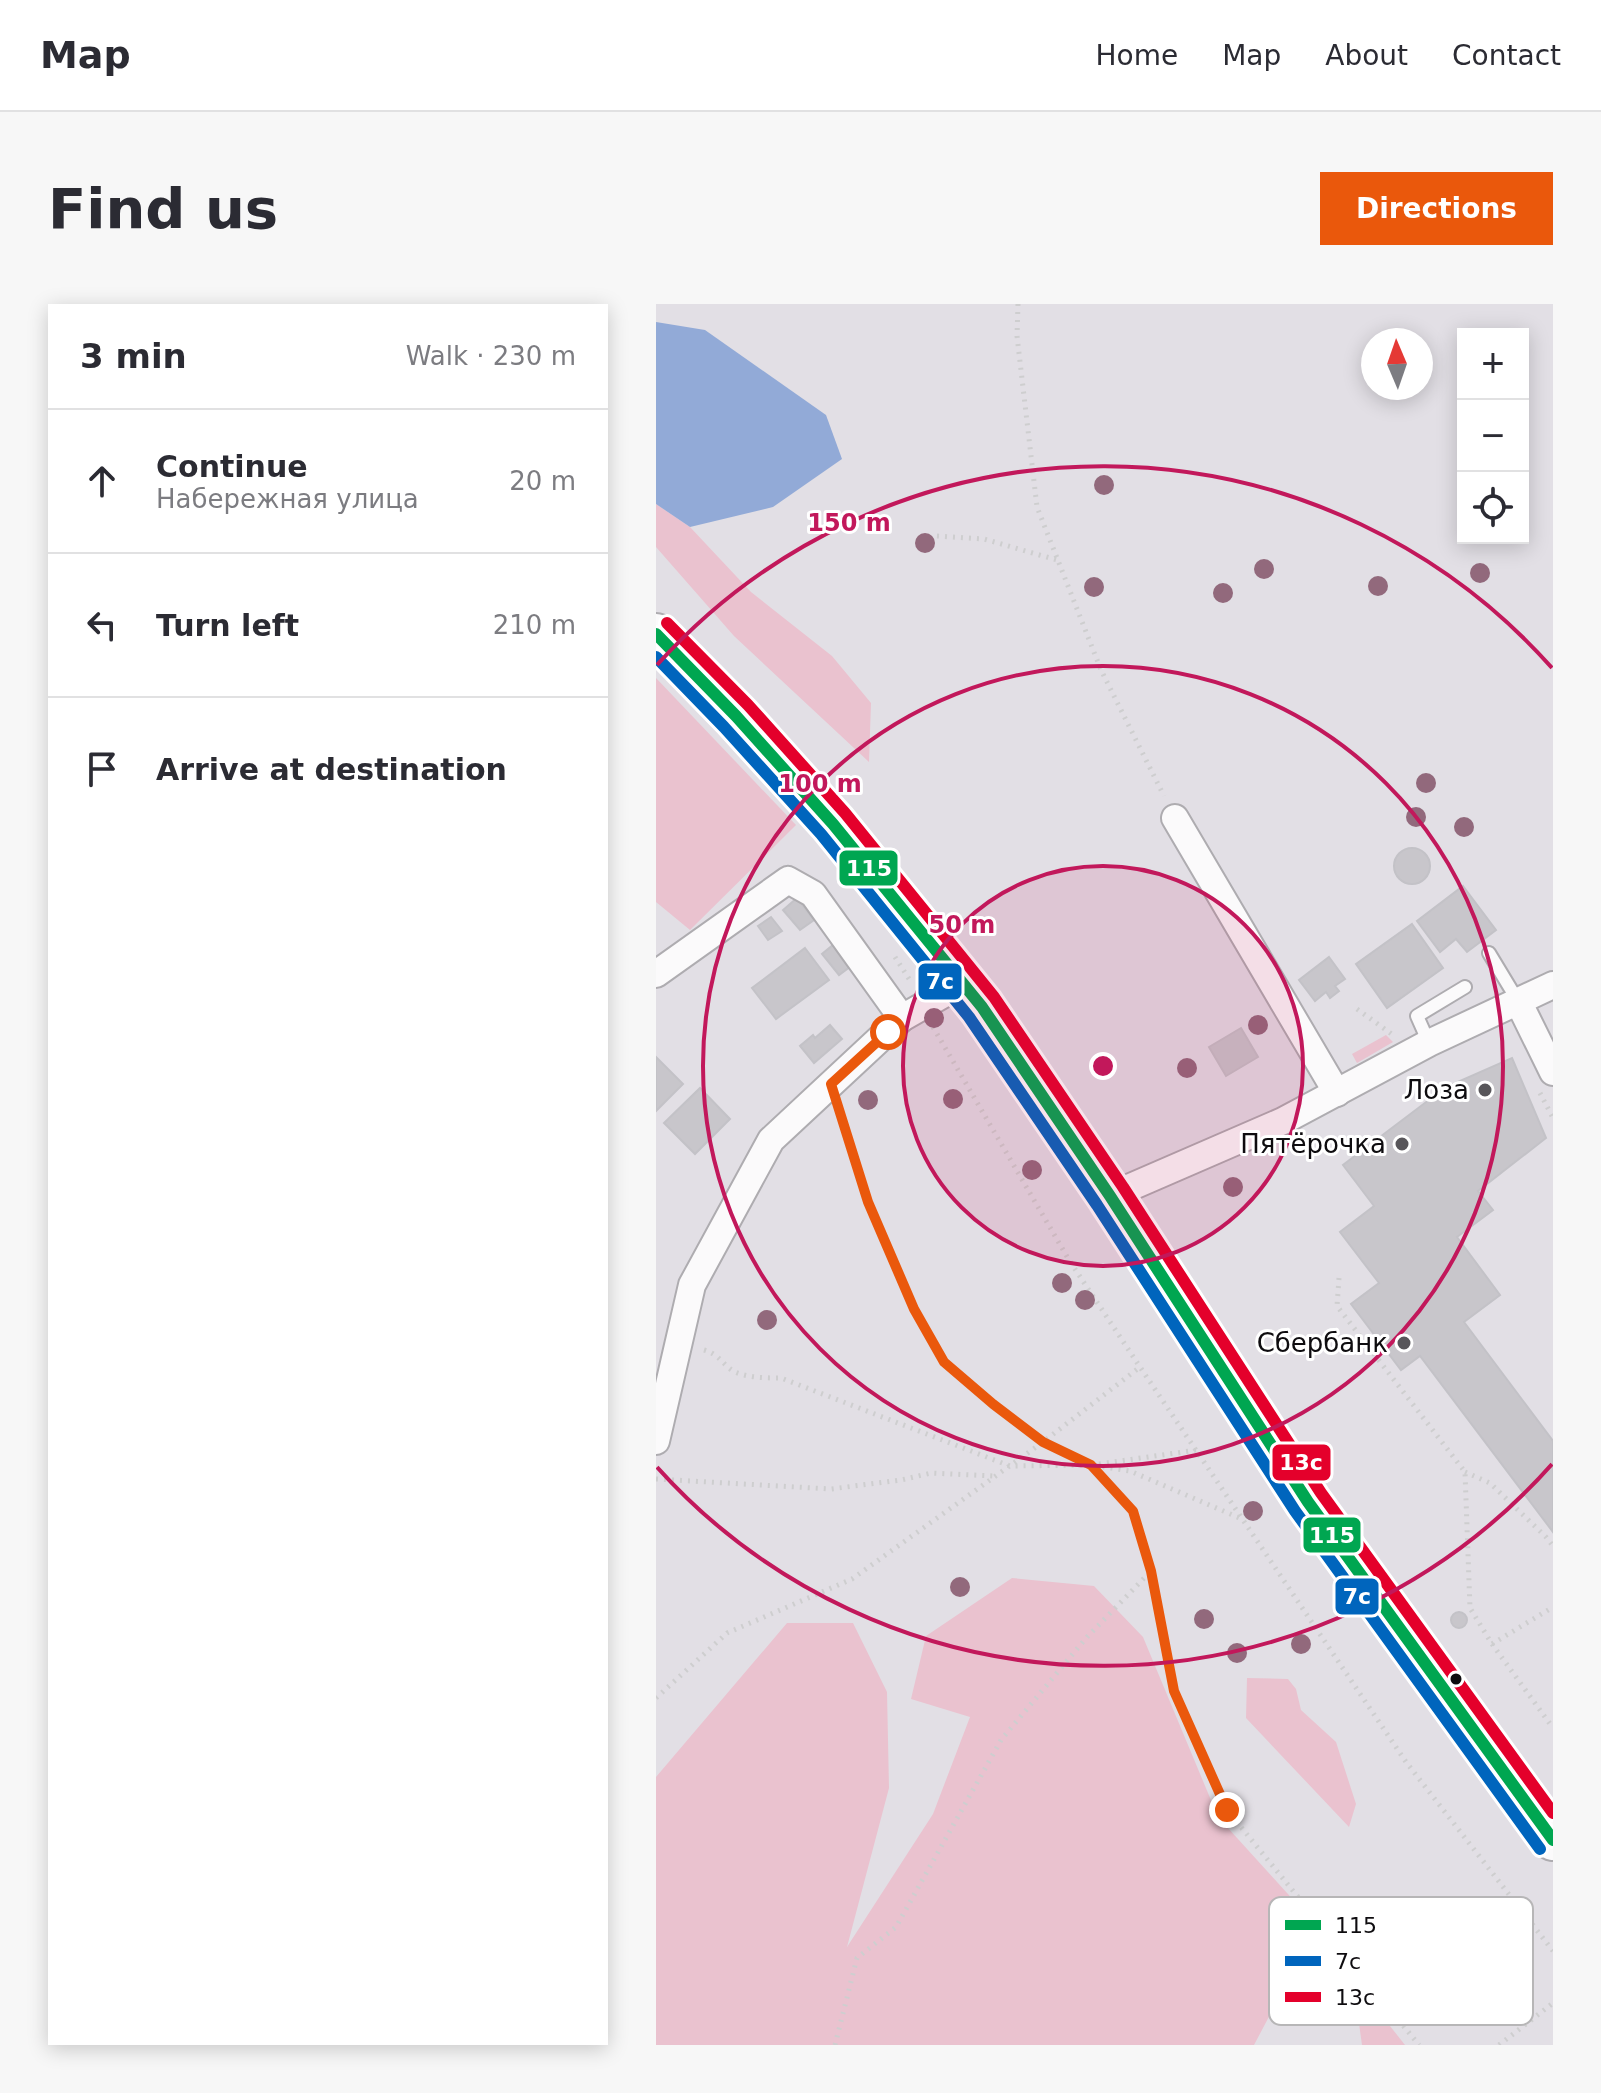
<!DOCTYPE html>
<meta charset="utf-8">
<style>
:root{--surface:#fff;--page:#f7f7f7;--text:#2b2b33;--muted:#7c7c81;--line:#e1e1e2;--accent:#ea580c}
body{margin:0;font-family:"DejaVu Sans",sans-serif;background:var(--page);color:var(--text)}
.controls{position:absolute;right:24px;top:24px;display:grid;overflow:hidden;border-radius:0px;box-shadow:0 4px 20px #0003}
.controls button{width:72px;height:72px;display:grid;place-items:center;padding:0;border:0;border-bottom:2px solid var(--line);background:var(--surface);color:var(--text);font:40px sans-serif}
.compass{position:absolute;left:705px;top:24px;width:72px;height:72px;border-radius:50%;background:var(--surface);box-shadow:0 4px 20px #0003;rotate:358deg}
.stop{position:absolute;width:24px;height:24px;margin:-18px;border:6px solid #ea580c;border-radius:50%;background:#fff}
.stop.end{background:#ea580c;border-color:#fff;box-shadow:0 2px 8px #0008}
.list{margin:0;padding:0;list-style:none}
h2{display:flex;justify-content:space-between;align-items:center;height:104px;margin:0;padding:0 32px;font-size:34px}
h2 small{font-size:26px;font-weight:400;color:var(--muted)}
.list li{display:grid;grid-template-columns:52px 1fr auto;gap:24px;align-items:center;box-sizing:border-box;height:144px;padding:0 32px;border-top:2px solid var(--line)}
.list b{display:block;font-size:30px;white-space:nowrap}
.list p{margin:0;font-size:26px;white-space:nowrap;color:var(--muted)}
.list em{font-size:26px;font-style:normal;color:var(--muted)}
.icon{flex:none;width:44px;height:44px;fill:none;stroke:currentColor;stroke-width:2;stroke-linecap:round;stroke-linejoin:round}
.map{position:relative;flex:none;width:897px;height:1741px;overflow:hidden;border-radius:0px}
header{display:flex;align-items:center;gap:48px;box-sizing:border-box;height:112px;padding:0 40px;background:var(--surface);border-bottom:2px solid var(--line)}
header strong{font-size:38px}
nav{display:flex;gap:44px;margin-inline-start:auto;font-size:28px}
.intro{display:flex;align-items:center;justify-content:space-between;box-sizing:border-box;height:192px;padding:0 48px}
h1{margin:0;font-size:56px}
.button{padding:20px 36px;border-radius:0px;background:var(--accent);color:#fff;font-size:28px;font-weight:700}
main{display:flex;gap:48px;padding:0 48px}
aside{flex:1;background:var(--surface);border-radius:0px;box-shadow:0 4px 20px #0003}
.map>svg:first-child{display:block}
</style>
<header>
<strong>Map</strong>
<nav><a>Home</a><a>Map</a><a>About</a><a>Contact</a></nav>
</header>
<div class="intro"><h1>Find us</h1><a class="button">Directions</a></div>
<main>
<aside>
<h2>3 min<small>Walk · 230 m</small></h2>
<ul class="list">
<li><svg class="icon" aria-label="ahead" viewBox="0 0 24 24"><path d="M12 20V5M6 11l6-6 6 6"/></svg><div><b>Continue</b><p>Набережная улица</p></div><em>20 m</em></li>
<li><svg class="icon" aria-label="left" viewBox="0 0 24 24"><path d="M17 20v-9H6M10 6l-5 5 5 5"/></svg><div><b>Turn left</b></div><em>210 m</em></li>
<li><svg class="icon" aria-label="arrive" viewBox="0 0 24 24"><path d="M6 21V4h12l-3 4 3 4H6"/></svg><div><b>Arrive at destination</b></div></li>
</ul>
</aside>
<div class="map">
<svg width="897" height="1741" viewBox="0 0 897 1741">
<rect width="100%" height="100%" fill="#e2dfe5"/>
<g fill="#eac2cf">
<polygon points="0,200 34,223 95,288 176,352 215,399 213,458 78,332 0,243"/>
<polygon points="0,374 140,521 34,626 0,598"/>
<polygon points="730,731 737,738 701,759 696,750"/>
<polygon points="356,1274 438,1282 487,1333 562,1513 661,1622 598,1741 0,1741 0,1473 131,1319 197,1319 231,1388 233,1484 191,1643 277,1510 314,1413 255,1395 270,1332"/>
<polygon points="591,1374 632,1375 640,1385 645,1406 680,1438 700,1500 693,1523 590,1414"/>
<polygon points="711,1693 749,1741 706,1741 701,1705"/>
</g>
<polygon fill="#92aad7" points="0,18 49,26 170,111 186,155 117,203 34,223 0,200"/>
<g fill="#c8c6cb" stroke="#c3c2c7" stroke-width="2">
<circle cx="756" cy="562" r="18"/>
<polygon points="807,582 840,626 811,648 800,635 784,648 761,617"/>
<polygon points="141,594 158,616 144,626 127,606"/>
<polygon points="115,613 126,627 112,636 102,622"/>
<polygon points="756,620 787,664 731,704 700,660"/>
<polygon points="177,641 195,662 183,671 166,650"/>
<polygon points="149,644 173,676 120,715 96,684"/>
<polygon points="673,653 689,675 679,682 683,687 674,694 670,688 659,697 643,676"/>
<polygon points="174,721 186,735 158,759 144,742 157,731 159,734"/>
<polygon points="585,724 602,753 570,772 553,743"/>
<polygon points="0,753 27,780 0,807"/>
<polygon points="856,754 890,834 822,887 837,906 801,933 844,991 808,1018 897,1137 897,1228 764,1052 745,1066 695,1000 723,979 684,928 718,902 687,861 790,783"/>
<polygon points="44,784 74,815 39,850 8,819"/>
<circle cx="803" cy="1316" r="8"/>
</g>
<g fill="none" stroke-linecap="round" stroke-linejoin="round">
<defs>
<g id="service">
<polyline points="833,649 862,697"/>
<polyline points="773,739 761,712 809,683"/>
</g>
<g id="minor">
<polyline points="519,514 681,789"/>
<polyline points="0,670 132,576 157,590 246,714"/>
<polyline points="862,697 897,768"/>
<polyline points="454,892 627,817 773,739 897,681"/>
<polyline points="0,1137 36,981 115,836 246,714 307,679"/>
</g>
<polyline id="primary" points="0,330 80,412 177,520 326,703 454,892 652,1198 897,1536"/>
</defs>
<use href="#service" stroke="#aeacb0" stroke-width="16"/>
<use href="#minor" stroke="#aeacb0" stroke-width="30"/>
<use href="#primary" stroke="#aeacb0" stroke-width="44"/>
<g stroke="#cececf" stroke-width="5" stroke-dasharray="2 6" stroke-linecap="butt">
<polyline points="362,0 361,32 381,203 445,366 508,492"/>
<polyline points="281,232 328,235 401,256"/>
<polyline points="239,653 255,678"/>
<polyline points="701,705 737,731"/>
<polyline points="277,723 413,956 484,1063 750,1458 897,1647"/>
<polyline points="884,789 897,814"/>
<polyline points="184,808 212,898 258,1005 288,1058 337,1100 387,1138 435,1161 474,1167 586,1215"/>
<polyline points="683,974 681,1002 809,1168 814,1304 836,1340 897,1424"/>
<path d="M48,1046C65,1051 66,1061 79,1068C93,1074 111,1074 125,1074L354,1162L433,1161"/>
<polyline points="443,1160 541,1146"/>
<polyline points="435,1161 477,1207 495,1267 518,1387 571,1506 763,1741"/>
<polyline points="809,1168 834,1179 890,1233 897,1242"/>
<polyline points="0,1175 175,1185 245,1176 275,1169 337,1172"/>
<polyline points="836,1340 897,1303"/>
<polyline points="0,1394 71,1329 196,1275 387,1138 484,1063"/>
<polyline points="179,1741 201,1654 240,1623 345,1436 431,1333 494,1268"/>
<polyline points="843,1741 897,1699"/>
</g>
<use href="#service" stroke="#fbfafb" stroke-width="12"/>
<use href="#minor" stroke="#fbfafb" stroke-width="26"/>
<use href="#primary" stroke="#fbfafb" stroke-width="40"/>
<defs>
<polyline id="bus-1" points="0,330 80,412 177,520 326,703 454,892 652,1198 897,1536"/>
<polyline id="bus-2" points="0,353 68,423 165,530 313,713 441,901 639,1207 884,1545"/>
<polyline id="bus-3" points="11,319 92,401 189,509 338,693 467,883 665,1189 897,1509"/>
</defs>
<use href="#bus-1" stroke="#fff" stroke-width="18"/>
<use href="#bus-2" stroke="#fff" stroke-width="18"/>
<use href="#bus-3" stroke="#fff" stroke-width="18"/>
<use href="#bus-1" stroke="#00a651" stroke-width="12"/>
<use href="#bus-2" stroke="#0065bd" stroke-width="12"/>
<use href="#bus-3" stroke="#e4002b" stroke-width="12"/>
</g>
<g fill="#92697c">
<circle cx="448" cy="181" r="10"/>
<circle cx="269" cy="239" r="10"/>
<circle cx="608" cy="265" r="10"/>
<circle cx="824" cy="269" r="10"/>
<circle cx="722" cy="282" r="10"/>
<circle cx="438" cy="283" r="10"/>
<circle cx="567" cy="289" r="10"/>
<circle cx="770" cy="479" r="10"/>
<circle cx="760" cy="513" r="10"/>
<circle cx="808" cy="523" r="10"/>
<circle cx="278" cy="714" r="10"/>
<circle cx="602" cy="721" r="10"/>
<circle cx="531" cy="764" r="10"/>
<circle cx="297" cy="795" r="10"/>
<circle cx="212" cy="796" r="10"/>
<circle cx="376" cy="866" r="10"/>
<circle cx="577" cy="883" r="10"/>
<circle cx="406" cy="979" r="10"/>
<circle cx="429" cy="996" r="10"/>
<circle cx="111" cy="1016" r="10"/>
<circle cx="597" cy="1207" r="10"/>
<circle cx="304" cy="1283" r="10"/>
<circle cx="548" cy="1315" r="10"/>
<circle cx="645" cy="1340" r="10"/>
<circle cx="581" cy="1349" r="10"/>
</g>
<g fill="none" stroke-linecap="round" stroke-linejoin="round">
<polyline stroke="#ea580c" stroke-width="10" points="232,728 175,780 212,898 258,1005 288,1058 337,1100 387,1138 435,1161 477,1207 495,1267 518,1387 571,1506"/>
</g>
<circle cx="447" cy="762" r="200" fill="#c2185b" fill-opacity=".12"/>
<g fill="none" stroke="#c2185b" stroke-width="4">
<circle cx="447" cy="762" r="200"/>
<circle cx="447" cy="762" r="400"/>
<path d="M896 1160A600 600 0 0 1 1 1163M1 361A600 600 0 0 1 896 364"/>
</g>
<g fill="#58565a" stroke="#fff" stroke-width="3">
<circle cx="829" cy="786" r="8"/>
<circle cx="746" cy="840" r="8"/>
<circle cx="748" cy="1039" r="8"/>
</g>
<circle fill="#0e0c0f" stroke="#fff" stroke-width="3" cx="800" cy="1375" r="7"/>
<g text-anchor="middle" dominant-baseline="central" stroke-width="6" stroke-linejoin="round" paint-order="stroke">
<g font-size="26" fill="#0e0c0f" stroke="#fff" text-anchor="end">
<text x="813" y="786">Лоза</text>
<text x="730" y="840">Пятёрочка</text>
<text x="732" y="1039">Сбербанк</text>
</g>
</g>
<rect x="613" y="1593" width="264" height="128" rx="12" fill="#fff" stroke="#b7b6b7" stroke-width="2"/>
<rect x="629" y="1616" width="36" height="10" fill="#00a651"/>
<rect x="629" y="1652" width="36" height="10" fill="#0065bd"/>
<rect x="629" y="1688" width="36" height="10" fill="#e4002b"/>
<g font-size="22" fill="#0e0c0f">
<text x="679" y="1629">115</text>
<text x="679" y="1665">7с</text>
<text x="679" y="1701">13с</text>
</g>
<circle cx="447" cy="762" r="12" fill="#c2185b" stroke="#fff" stroke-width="4"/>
<g font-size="24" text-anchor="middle" font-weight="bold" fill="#c2185b" stroke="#fff" stroke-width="6" stroke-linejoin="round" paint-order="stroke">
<text x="193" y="227">150 m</text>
<text x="164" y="488">100 m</text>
<text x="306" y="629">50 m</text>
</g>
<g stroke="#fff" stroke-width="3">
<rect x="182" y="545" width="61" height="38" rx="8" fill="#00a651"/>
<rect x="261" y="658" width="46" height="39" rx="8" fill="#0065bd"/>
<rect x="615" y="1139" width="61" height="39" rx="8" fill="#e4002b"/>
<rect x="646" y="1212" width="60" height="38" rx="8" fill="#00a651"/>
<rect x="678" y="1273" width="46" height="39" rx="8" fill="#0065bd"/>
</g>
<g font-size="22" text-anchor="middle" font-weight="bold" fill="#fff">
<text x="213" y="572">115</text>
<text x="284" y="685">7с</text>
<text x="645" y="1166">13с</text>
<text x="676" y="1239">115</text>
<text x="701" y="1300">7с</text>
</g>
</svg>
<div class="controls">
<button>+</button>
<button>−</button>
<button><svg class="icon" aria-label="locate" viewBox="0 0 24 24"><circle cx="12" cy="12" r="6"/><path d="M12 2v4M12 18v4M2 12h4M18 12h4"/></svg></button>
</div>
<svg class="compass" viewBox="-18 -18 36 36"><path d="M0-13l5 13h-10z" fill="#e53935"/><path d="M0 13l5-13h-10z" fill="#7c7c81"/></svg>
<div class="stop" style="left:232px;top:728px"></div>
<div class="stop end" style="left:571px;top:1506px"></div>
</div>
</main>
